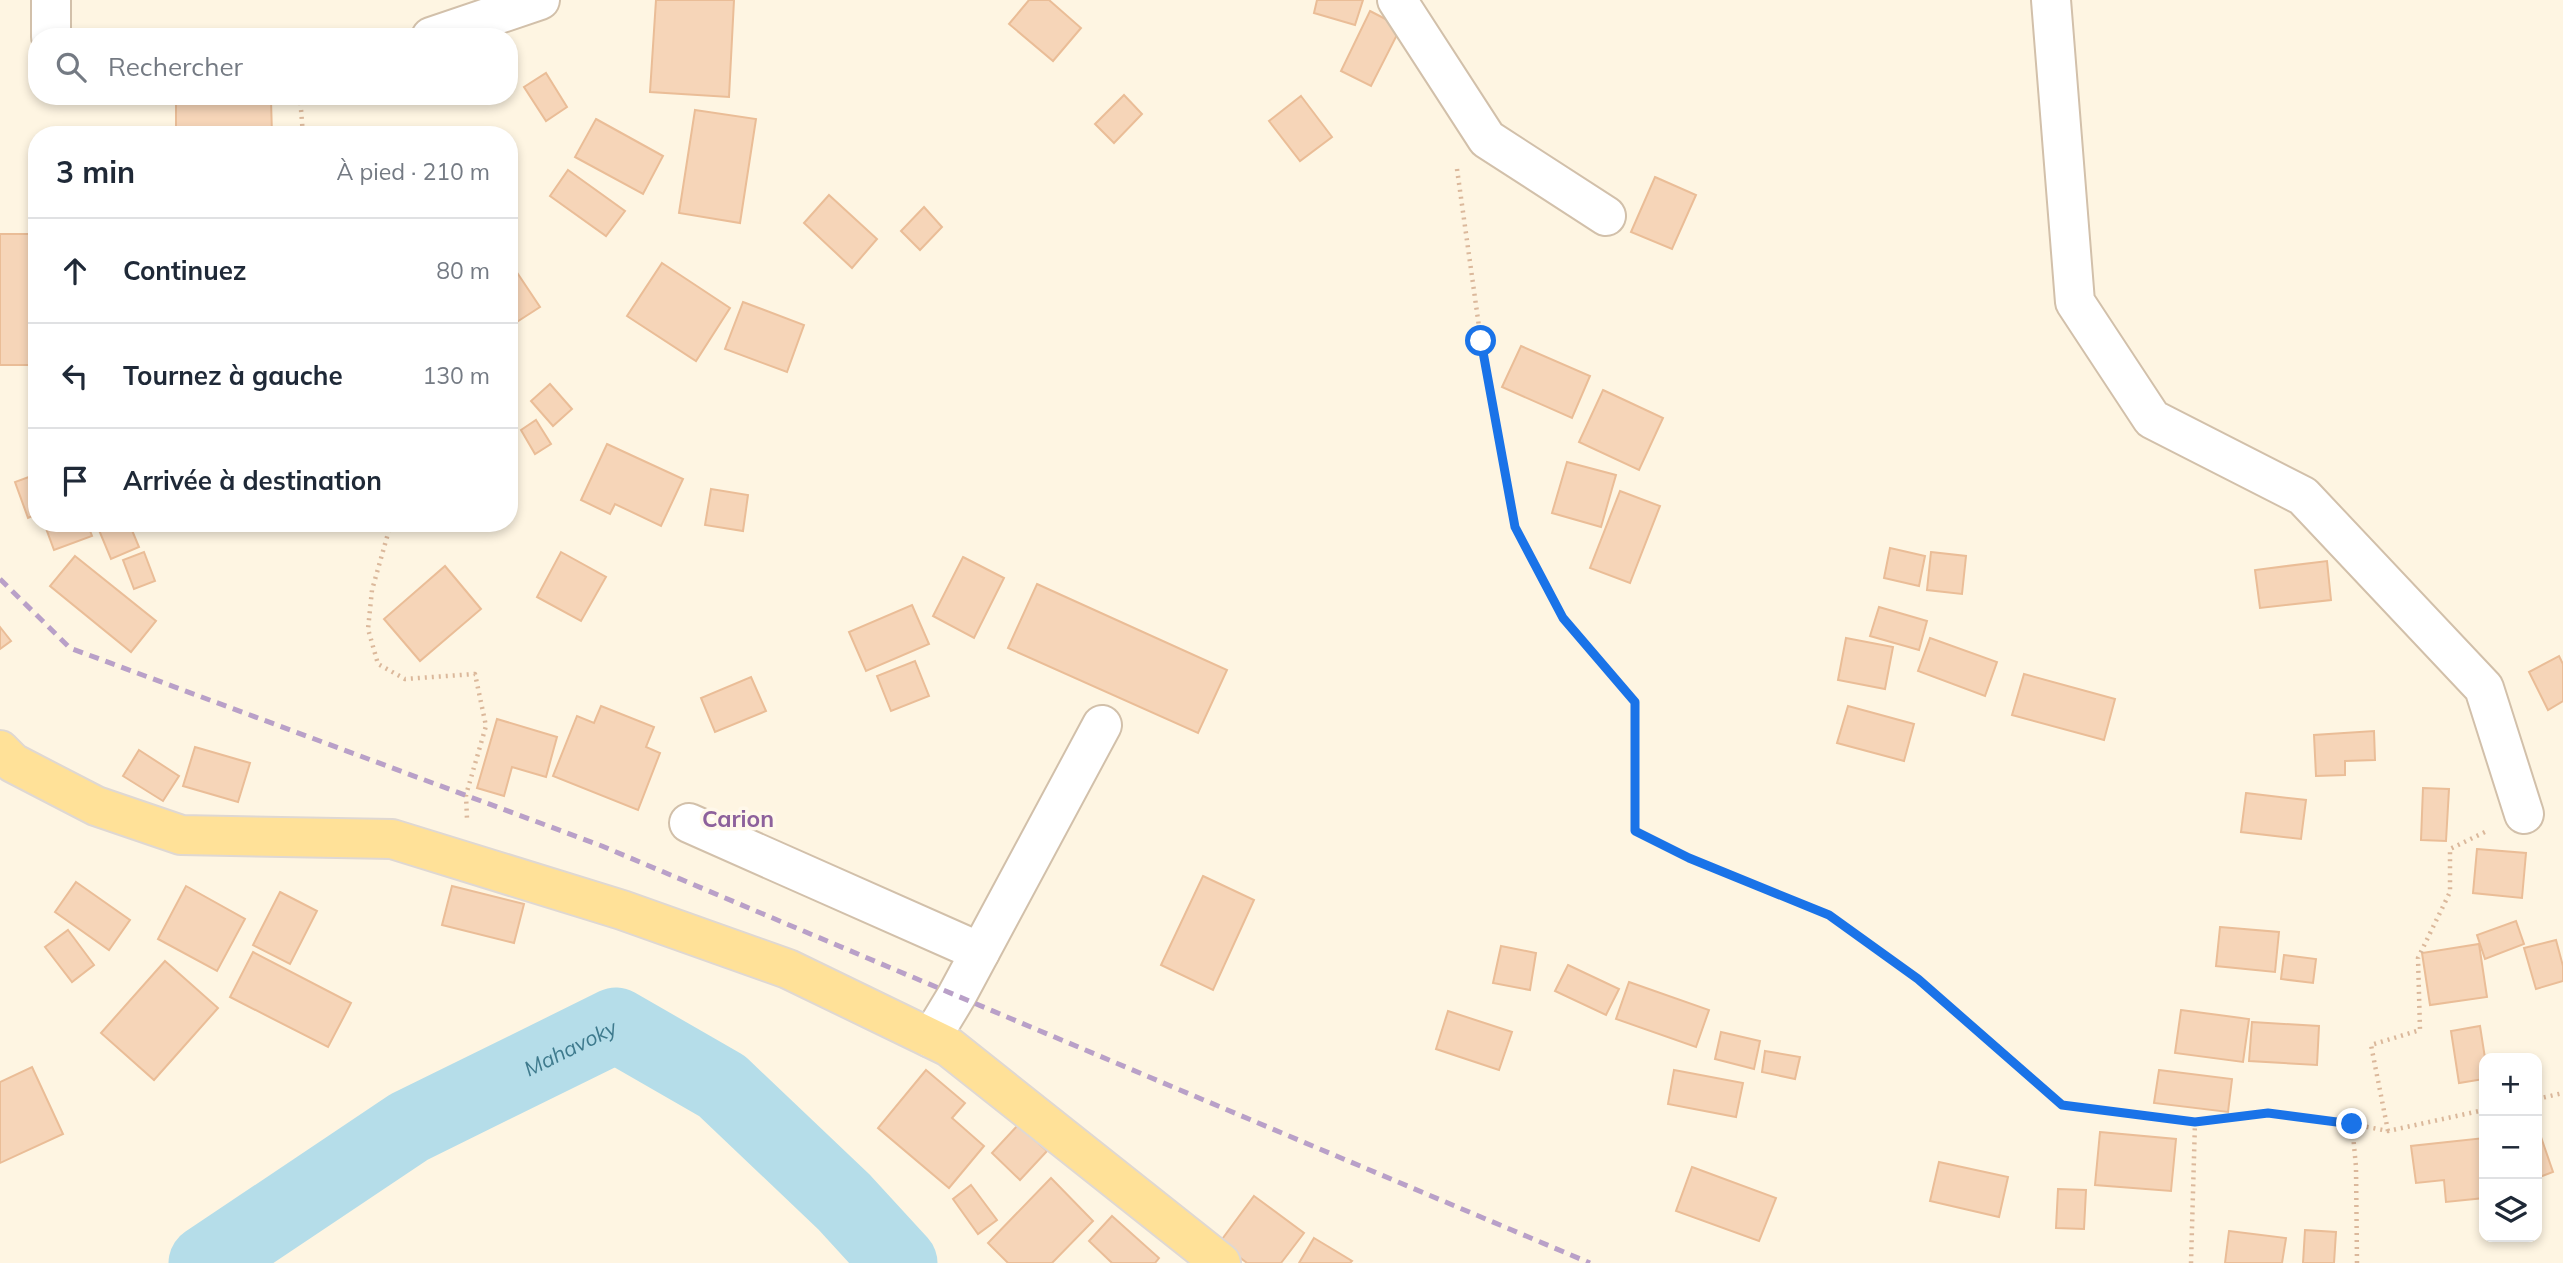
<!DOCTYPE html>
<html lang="fr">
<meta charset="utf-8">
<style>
:root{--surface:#fff;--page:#f6f6f7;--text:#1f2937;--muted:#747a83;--line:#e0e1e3}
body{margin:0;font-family:Mulish,sans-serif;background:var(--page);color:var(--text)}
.controls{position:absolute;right:21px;bottom:21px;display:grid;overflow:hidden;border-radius:14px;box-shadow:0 4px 10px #0003}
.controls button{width:63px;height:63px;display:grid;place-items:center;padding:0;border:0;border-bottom:2px solid var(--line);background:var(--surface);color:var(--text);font:35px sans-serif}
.stop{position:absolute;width:21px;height:21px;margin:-16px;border:5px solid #1a73e8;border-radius:50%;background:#fff}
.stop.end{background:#1a73e8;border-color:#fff;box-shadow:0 2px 7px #0008}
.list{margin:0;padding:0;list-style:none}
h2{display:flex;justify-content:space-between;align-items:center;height:91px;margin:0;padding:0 28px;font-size:30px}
h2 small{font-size:23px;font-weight:400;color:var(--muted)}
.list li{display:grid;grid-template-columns:46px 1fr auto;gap:21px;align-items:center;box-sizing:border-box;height:105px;padding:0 28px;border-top:2px solid var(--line)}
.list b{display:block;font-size:26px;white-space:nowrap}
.list em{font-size:23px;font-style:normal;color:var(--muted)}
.icon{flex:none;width:38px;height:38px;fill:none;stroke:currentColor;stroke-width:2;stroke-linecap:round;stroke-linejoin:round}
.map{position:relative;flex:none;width:2563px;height:1263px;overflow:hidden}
.search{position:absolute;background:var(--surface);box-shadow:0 4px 10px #0003;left:28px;top:28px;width:490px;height:77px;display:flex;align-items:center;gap:18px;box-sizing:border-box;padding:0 24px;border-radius:28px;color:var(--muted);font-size:26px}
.panel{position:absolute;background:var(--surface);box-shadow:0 4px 10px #0003;left:28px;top:126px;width:490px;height:406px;border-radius:28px}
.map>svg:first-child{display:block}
</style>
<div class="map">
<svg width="2563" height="1263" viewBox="0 0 2563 1263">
<rect width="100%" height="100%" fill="#fef5e2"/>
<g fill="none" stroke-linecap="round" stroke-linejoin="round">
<path stroke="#b5dde9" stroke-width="75" id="s1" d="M206,1263L409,1127L616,1025L722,1086L844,1202L900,1263"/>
</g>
<g fill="#f6d5b8" stroke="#eabd97" stroke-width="2">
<polygon points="656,0 734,0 729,97 650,92"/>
<polygon points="1029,0 1049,0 1081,28 1053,61 1009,24"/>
<polygon points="1317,0 1363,0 1355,25 1314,13"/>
<polygon points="1370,11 1401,27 1371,86 1341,71"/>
<polygon points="546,73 567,107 546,121 524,87"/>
<polygon points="1124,95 1142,114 1114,143 1095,124"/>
<polygon points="1301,96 1332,137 1300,161 1269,121"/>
<polygon points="271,100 272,135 176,135 176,102"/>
<polygon points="695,110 756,119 740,223 679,213"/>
<polygon points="596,119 663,156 643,194 575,157"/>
<polygon points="568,170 625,211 606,236 550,196"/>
<polygon points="1655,177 1696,195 1672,249 1631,232"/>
<polygon points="829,195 877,239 852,268 804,223"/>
<polygon points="924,207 942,227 920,250 901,231"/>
<rect x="0" y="234" width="37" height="131"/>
<polygon points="662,263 730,308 696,361 627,316"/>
<polygon points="516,271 540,307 509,327 509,275"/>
<polygon points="743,302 804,325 787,372 725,349"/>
<polygon points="1521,346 1590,376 1572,418 1502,387"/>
<polygon points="550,384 572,409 553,426 531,401"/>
<polygon points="1603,390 1663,418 1639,470 1579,442"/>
<polygon points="536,420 551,444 535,454 521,430"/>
<polygon points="607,444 683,479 661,526 615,504 610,514 581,500"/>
<polygon points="1567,462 1616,475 1601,527 1552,513"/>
<polygon points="37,474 37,514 28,518 15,482"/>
<polygon points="711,489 748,495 743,531 705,525"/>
<polygon points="1620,491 1660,506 1630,583 1590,568"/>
<polygon points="44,523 87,523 92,536 54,550"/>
<polygon points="96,523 129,523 139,547 111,559"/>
<polygon points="1890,548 1925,556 1919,586 1884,578"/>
<polygon points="144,552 155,581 134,589 123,560"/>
<polygon points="561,552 606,577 581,621 537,597"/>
<polygon points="1931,552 1966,556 1962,594 1927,590"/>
<polygon points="75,556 156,621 131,652 50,586"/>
<polygon points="963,557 1004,578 974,638 933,616"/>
<polygon points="2327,561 2331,600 2260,608 2255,570"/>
<polygon points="445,566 481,609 420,661 384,619"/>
<polygon points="1037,584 1227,670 1198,733 1008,648"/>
<polygon points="912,605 929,644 866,671 849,632"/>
<polygon points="1879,607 1927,621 1919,650 1870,636"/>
<polygon points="0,627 11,641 0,649"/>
<polygon points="1846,638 1893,647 1885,689 1838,680"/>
<polygon points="1930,638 1997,662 1985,696 1918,671"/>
<polygon points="2559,656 2563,664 2563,701 2548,710 2529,672"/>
<polygon points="915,661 929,696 891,711 877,676"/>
<polygon points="2024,674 2115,699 2104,740 2012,715"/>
<polygon points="751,677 766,711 715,732 701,698"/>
<polygon points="601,706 654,727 646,747 660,753 638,810 553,776 577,716 594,723"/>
<polygon points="1848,706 1914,724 1904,761 1837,743"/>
<polygon points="497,719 557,737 546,777 512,767 504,796 477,788"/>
<polygon points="2374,731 2375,760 2345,761 2345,775 2316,776 2314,735"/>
<polygon points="195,747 250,763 238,802 183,786"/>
<polygon points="139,750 179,776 163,801 123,776"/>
<polygon points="2423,788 2449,789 2446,841 2421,840"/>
<polygon points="2246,793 2306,800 2301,839 2241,832"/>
<polygon points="2477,849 2526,853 2522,898 2473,893"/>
<polygon points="1203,876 1254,900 1213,990 1161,965"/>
<polygon points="76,882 130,920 109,950 55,912"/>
<polygon points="186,886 245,919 217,971 158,939"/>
<polygon points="452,886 524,904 514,943 442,925"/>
<polygon points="280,892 317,911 290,964 253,945"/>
<polygon points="2516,921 2524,944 2485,959 2477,935"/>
<polygon points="2220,927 2279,932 2275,972 2216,966"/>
<polygon points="68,930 94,965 72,982 45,947"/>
<polygon points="2556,940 2563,966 2563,981 2536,989 2524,948"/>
<polygon points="2479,944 2487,997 2430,1005 2422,953"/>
<polygon points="1501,946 1536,953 1530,990 1493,983"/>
<polygon points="253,952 351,1003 328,1047 230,997"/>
<polygon points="2284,955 2316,959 2313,983 2281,979"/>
<polygon points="165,961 218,1008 154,1080 101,1033"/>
<polygon points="1568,965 1619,989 1606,1015 1555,991"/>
<polygon points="1629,982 1709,1010 1696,1047 1616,1019"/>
<polygon points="2181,1010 2249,1019 2243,1062 2175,1053"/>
<polygon points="1448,1011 1512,1032 1499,1070 1436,1049"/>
<polygon points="2252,1022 2319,1026 2317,1065 2249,1061"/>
<polygon points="2480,1026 2485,1058 2484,1079 2459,1083 2451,1031"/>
<polygon points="1721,1032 1760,1041 1754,1069 1715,1059"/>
<polygon points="1765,1051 1800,1057 1795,1079 1762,1072"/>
<polygon points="32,1067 63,1134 0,1163 0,1082"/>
<polygon points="926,1070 965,1103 952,1118 984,1146 949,1188 878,1128"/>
<polygon points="1674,1070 1743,1083 1736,1117 1668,1104"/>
<polygon points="2159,1070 2232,1079 2228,1112 2154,1103"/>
<polygon points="1018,1125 1047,1151 1020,1180 992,1153"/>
<polygon points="2100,1132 2176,1139 2171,1191 2095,1185"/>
<polygon points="2541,1137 2553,1172 2537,1178 2537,1138"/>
<polygon points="2484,1138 2484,1198 2446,1202 2444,1180 2416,1183 2411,1146"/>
<polygon points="1939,1162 2008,1177 1999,1217 1930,1201"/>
<polygon points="1692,1167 1776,1198 1759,1241 1676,1211"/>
<polygon points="1051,1178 1093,1221 1052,1263 1008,1263 988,1243"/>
<polygon points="971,1185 997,1220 978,1234 953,1199"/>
<polygon points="2058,1189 2086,1190 2084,1229 2056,1228"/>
<polygon points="1254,1196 1304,1233 1281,1263 1247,1263 1220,1242"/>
<polygon points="1112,1216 1159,1258 1155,1263 1112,1263 1089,1241"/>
<polygon points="2305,1230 2336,1232 2334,1263 2303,1263"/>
<polygon points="2229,1231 2286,1238 2282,1263 2225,1263"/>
<polygon points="1314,1238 1352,1261 1350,1263 1299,1263"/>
</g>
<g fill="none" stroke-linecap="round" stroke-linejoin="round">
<defs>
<g id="minor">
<polyline points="1397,0 1487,139 1606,216"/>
<polyline points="2051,0 2075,302 2152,419 2303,496 2484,688 2524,814"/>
<polyline points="51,37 51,0"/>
<polyline points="431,37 540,0"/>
<polyline points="689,823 980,952"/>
<polyline points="931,1038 957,995 1102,725"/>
</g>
<polyline id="major" points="0,750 13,763 96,806 181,835 392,839 622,910 788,969 949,1047 1221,1263"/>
</defs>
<use href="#minor" stroke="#d2c0aa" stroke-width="42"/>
<use href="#major" stroke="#dfd8d3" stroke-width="42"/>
<g stroke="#dbb89b" stroke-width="4.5" stroke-dasharray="2 5" stroke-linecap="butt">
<polyline points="300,96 303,135"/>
<polyline points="1457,169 1481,341 1515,527 1563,618 1635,702 1635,831 1689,858 1829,916 1918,979 2062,1105 2195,1122 2191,1263"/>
<polyline points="391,523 372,590 368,629 378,664 405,679 475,674 486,726 466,795 467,819"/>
<polyline points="2537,1099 2563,1093"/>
<polyline points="2195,1122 2268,1113 2352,1124"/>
<polyline points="2388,1131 2371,1045 2420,1030 2418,958 2450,892 2450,849 2489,830"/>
<polyline points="2357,1263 2356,1167 2352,1124 2388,1131 2484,1110"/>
</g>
<use href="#minor" stroke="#fff" stroke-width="38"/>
<use href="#major" stroke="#ffe198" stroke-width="38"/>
<polyline stroke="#b9a0c8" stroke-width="5" stroke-dasharray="10 7" stroke-linecap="butt" points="0,579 70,648 602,846 1590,1263"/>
</g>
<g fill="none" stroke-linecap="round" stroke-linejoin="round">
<polyline stroke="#1a73e8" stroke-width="9" points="1481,341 1515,527 1563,618 1635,702 1635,831 1689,858 1829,915 1918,979 2062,1105 2195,1122 2268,1113 2352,1124"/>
</g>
<g text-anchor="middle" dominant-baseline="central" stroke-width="7" stroke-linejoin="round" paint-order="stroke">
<g font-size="21" font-style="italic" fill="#3e7a8d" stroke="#fff8ea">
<text stroke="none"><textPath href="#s1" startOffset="424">Mahavoky</textPath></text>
</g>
<g font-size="23" font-weight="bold" fill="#8d619c" stroke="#fff8ea">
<text x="738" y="818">Carion</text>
</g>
</g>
</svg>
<div class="controls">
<button>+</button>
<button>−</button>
<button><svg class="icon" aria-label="layers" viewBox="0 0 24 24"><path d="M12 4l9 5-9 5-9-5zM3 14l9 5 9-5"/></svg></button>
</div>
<div class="stop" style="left:1481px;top:341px"></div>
<div class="stop end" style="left:2352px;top:1124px"></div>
<div class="search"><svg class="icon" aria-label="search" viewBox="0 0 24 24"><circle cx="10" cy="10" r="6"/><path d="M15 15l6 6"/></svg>Rechercher</div>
<section class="panel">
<h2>3 min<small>À pied · 210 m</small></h2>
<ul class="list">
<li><svg class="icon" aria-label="ahead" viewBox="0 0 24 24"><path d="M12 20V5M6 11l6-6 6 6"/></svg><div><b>Continuez</b></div><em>80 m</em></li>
<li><svg class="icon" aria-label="left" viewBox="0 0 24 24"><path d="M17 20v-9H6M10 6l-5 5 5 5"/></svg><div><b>Tournez à gauche</b></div><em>130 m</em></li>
<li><svg class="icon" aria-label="arrive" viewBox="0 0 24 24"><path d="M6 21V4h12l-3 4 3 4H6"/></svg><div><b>Arrivée à destination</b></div></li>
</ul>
</section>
</div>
